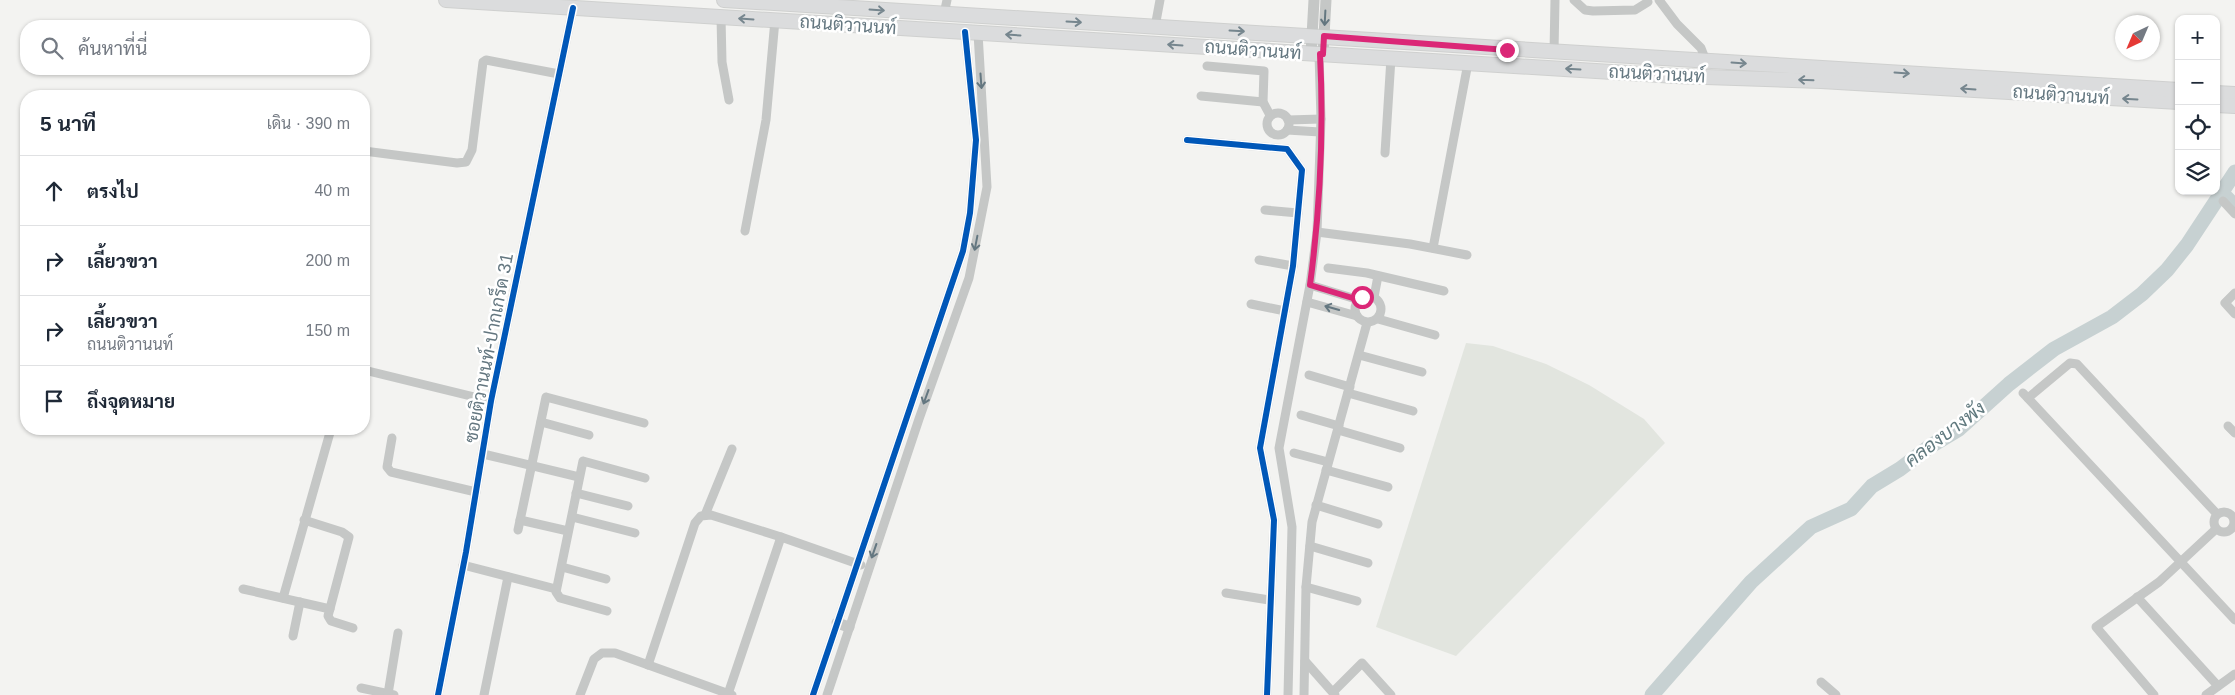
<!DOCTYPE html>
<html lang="th">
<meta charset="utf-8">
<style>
:root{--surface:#fff;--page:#f6f6f7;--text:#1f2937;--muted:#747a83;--line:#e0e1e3}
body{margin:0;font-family:Helvetica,Sarabun,sans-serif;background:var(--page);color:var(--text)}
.controls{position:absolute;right:15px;top:15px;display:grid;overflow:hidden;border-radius:10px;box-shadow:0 1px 4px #0004}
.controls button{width:45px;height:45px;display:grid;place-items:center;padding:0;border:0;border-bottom:1px solid var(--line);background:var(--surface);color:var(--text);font:25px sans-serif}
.compass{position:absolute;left:2115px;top:15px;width:45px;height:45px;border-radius:50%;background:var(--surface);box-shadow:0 1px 4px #0004;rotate:224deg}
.stop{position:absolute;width:15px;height:15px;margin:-11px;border:4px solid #db2777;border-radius:50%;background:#fff}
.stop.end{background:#db2777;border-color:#fff;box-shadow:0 1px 5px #0008}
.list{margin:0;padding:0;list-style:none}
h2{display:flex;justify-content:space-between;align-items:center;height:65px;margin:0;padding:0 20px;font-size:21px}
h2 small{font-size:16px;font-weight:400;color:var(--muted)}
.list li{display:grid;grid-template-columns:32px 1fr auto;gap:15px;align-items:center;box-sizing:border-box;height:70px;padding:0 20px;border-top:1px solid var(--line)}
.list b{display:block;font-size:19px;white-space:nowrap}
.list p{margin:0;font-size:16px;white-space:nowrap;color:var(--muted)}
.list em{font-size:16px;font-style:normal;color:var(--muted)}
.icon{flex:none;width:28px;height:28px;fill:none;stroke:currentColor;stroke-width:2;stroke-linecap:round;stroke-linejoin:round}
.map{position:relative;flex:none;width:2235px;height:695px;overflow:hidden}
.search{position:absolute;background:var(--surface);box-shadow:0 1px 4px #0004;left:20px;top:20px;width:350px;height:55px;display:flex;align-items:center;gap:12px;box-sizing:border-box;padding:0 18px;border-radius:20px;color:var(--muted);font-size:19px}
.panel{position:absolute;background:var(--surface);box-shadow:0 1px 4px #0004;left:20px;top:90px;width:350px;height:345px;border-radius:20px}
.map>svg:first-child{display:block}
</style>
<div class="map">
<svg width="2235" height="695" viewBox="0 0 2235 695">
<rect width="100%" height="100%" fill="#f3f3f1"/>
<polygon fill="#e2e5df" points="1466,343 1493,346 1546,364 1589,385 1644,419 1665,443 1456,656 1376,627"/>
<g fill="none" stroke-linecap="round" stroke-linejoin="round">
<g stroke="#c7d1d2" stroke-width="15">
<polyline points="2221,192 2235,206"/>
<polyline points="1652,695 1751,582 1811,527 1851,509 1872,486 1900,469 1929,447 1959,429 2009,384 2054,349 2112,317 2142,294 2167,270 2187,245 2235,172"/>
</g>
<defs>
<g id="primary">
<polyline points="446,0 1676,76 1821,81 2179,102"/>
<polyline points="724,0 2179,90"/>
<polyline points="2216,93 2235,94"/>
<polyline points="2216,105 2235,106"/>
</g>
</defs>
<use href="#primary" stroke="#cfd0cf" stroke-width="16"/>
<g stroke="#c5c7c6" stroke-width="9">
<polyline points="1574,0 1585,10 1593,11 1635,10 1648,2"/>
<polyline points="1659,0 1677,24 1701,48 1706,61"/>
<polyline points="944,14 947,0"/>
<polyline points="721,17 722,62 729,100"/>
<polyline points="1155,27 1160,0"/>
<polyline points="1554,52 1555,0"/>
<polyline points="1207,66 1264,71 1263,102 1270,115"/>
<polyline points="1201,96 1263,102"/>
<circle cx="1278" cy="124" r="11"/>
<polyline points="1288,120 1321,119"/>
<polyline points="1287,130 1320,132"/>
<polyline points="1187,140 1287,149 1302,170 1293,266 1260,448 1274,520 1267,695"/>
<polyline points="364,151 457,163 466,162 472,150 483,62 486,60 559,74"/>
<polyline points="1385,153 1391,58"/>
<polyline points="2223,201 2235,214"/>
<polyline points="1265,210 1298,213"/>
<polyline points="745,231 766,120 775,20"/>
<polyline points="1317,232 1410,244 1467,255"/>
<polyline points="1433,248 1468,63"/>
<polyline points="1259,260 1293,266"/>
<polyline points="1328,268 1367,273 1444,291"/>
<polyline points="1310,285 1359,300"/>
<polyline points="2235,293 2225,303 2235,314"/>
<circle cx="1368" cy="309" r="13"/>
<polyline points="1374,297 1378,276"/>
<polyline points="1307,302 1357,316"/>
<polyline points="1251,304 1285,311"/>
<polyline points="1378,319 1435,335"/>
<polyline points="1359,355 1422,372"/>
<polyline points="364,370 491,401"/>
<polyline points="1309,375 1350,387"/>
<polyline points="1348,393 1413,411"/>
<polyline points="2023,393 2235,620"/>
<polyline points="2028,398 2070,363 2077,364 2217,514"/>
<polyline points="1301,415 1339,426"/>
<polyline points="541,422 589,435"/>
<polyline points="2228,426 2235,433"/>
<polyline points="1338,430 1400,448"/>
<polyline points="392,438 387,467 391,472 476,492"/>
<polyline points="1294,453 1328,462"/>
<polyline points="483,454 579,477"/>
<polyline points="1326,470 1388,487"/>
<polyline points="576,493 628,506"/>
<polyline points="1316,505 1378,524"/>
<circle cx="2224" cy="522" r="10"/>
<polyline points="705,515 732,449"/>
<polyline points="572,517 635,533"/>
<polyline points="304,520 342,532 349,537 328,616 331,621 353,628"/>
<polyline points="520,520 568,531"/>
<polyline points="518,530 546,397 644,423"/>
<polyline points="1310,546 1368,563"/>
<polyline points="463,565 556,589"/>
<polyline points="562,567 606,579"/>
<polyline points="1306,587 1357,601"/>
<polyline points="243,589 330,609"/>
<polyline points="1226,593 1269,600"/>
<polyline points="2137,597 2218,686"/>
<polyline points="283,598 331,429"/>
<polyline points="607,611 560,598 556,592 583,461 645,478"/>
<polyline points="293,636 300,602"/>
<polyline points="1305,661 1335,695"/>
<polyline points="648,665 695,523 701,516 711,515 781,537 861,565"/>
<polyline points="1821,682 1836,695"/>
<polyline points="361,688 394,695"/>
<polyline points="1333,692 1362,663 1391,695"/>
<polyline points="388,694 398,633"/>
<polyline points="728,694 781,537"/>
<polyline points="438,695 466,552 491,401 573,8"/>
<polyline points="484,695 508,577"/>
<polyline points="580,695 594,659 602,653 615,653 732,695"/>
<polyline points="813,695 963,251 970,213 976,140 965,32"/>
<polyline points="827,695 919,419 969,278 987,187 978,33"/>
<polyline points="1288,695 1292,527 1279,448 1310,285 1317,232 1321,119 1319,54"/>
<polyline points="1304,695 1306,587 1312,522 1367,323"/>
<polyline points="2154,695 2096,627 2159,582 2216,529"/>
<polyline points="2206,695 2235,674"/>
</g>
<g stroke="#c5c7c6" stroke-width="11">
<polyline points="1311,54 1314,0"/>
<polyline points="1323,54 1326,0"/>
<polyline points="837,623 849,627"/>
</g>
<use href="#primary" stroke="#dbdcdd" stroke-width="14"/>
<defs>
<g id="cycleway">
<polyline points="1187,140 1287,149 1302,170 1293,266 1260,448 1274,520 1267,695"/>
<polyline points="438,695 466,552 491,401 573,8"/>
<polyline points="813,695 963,251 970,213 976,140 965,32"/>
</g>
</defs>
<use href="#cycleway" stroke="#fff" stroke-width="9"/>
<use href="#cycleway" stroke="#0057b8" stroke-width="6"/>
</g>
<defs><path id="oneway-shaft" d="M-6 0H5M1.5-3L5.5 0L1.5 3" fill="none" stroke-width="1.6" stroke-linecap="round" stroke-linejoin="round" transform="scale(1.25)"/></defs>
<g stroke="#76868e">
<use href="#oneway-shaft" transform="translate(877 10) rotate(4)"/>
<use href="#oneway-shaft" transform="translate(746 19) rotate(-176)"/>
<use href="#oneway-shaft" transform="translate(1074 22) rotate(3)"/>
<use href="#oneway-shaft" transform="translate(1237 31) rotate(3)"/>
<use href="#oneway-shaft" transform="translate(1013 35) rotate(-176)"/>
<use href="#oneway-shaft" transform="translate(1175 45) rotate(-176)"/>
<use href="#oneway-shaft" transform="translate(1739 63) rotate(4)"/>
<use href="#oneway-shaft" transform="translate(1573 69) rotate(-177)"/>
<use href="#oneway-shaft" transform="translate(1902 73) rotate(4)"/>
<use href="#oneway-shaft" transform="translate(1806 80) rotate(-178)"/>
<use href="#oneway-shaft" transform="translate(1968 89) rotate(-176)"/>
<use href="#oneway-shaft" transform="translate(2130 99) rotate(-177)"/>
</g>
<g stroke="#647780">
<use href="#oneway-shaft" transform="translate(1325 18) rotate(93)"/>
<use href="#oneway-shaft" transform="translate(981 81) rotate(86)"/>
<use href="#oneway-shaft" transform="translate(976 243) rotate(101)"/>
<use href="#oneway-shaft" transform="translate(1332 308) rotate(-164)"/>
<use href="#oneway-shaft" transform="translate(926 397) rotate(110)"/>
<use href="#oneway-shaft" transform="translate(874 551) rotate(109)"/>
</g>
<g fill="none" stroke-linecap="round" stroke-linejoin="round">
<path stroke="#db2777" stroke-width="6" d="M1362,297L1359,300L1310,285C1320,209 1324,131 1320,54H1323L1324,36L1507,50"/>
</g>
<g text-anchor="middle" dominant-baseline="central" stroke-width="5" stroke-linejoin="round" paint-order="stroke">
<g font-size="18" fill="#647780" stroke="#fff">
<text transform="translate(848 25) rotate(4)">ถนนติวานนท์</text>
<text transform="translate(1253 50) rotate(4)">ถนนติวานนท์</text>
<text transform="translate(1657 74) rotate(3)">ถนนติวานนท์</text>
<text transform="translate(2061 95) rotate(4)">ถนนติวานนท์</text>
<text transform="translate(489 348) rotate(-79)">ซอยติวานนท์-ปากเกร็ด 31</text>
</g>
<g font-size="19" font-style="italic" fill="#60797e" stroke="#fff">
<text transform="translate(1945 434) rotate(-37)">คลองบางพัง</text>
</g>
</g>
</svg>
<div class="controls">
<button>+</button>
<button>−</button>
<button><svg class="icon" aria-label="locate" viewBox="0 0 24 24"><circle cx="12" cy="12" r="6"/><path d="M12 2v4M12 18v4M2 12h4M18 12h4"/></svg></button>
<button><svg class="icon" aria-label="layers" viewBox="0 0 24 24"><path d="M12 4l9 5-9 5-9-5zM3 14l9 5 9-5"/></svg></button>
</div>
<svg class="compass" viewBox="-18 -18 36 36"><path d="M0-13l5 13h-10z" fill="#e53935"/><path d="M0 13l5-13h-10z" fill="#747a83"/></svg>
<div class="stop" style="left:1362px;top:297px"></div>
<div class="stop end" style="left:1507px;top:50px"></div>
<div class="search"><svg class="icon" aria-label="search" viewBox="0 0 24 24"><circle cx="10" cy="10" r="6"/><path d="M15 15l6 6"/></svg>ค้นหาที่นี่</div>
<section class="panel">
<h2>5 นาที<small>เดิน · 390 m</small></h2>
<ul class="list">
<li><svg class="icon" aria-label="ahead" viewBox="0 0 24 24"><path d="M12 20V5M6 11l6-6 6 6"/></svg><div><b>ตรงไป</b></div><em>40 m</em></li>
<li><svg class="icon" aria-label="right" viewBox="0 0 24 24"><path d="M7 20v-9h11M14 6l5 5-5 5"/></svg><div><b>เลี้ยวขวา</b></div><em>200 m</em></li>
<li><svg class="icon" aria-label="right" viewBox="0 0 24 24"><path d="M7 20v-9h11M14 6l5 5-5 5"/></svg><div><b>เลี้ยวขวา</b><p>ถนนติวานนท์</p></div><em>150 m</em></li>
<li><svg class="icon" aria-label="arrive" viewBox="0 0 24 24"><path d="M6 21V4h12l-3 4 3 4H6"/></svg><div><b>ถึงจุดหมาย</b></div></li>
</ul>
</section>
</div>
